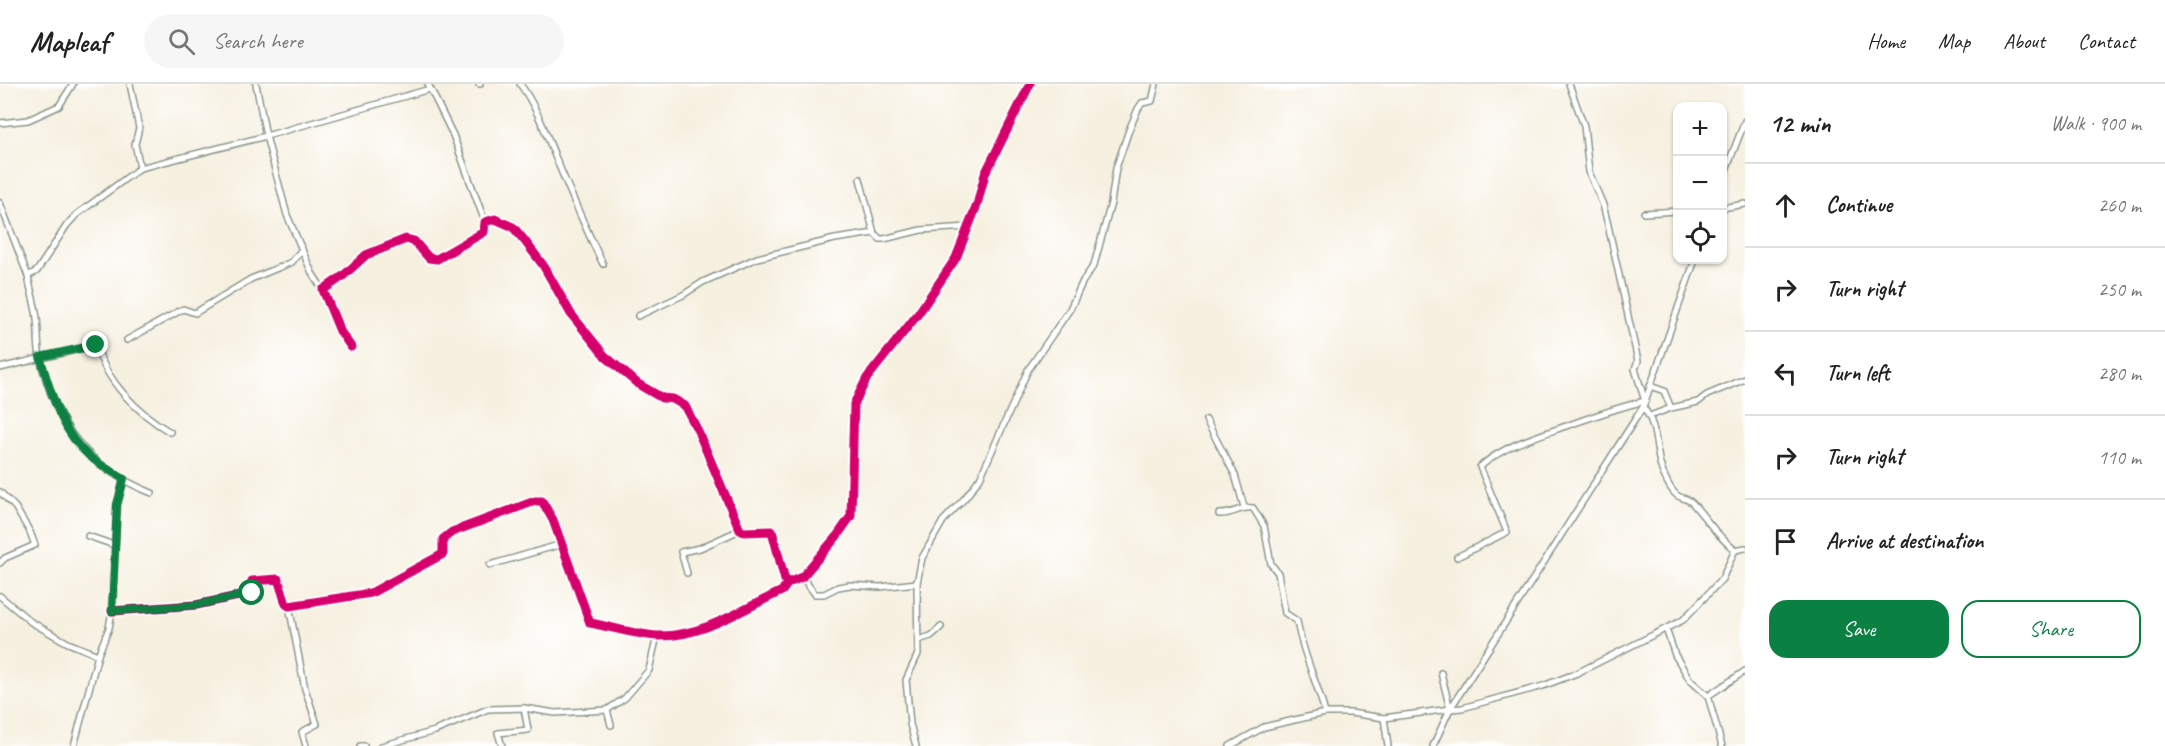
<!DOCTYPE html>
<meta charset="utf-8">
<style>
:root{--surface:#fff;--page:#f6f6f6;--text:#222;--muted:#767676;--line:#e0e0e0;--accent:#0b8043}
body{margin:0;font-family:Caveat,sans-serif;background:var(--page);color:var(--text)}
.controls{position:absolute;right:18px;top:18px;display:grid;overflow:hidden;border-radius:12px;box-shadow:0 2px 4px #0004}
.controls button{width:54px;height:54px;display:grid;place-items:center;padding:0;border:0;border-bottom:2px solid var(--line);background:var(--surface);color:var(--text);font:30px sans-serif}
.stop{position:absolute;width:18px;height:18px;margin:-14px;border:4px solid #0b8043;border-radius:50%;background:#fff}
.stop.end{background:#0b8043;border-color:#fff;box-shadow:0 2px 6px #0008}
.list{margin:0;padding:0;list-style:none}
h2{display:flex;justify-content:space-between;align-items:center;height:78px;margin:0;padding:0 24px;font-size:26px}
h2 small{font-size:20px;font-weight:400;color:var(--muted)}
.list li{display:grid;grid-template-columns:39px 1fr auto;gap:18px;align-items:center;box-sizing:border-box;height:84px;padding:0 24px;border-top:2px solid var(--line)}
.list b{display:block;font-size:22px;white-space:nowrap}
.list em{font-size:20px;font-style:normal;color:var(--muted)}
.actions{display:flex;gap:12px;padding:18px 24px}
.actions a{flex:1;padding:14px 0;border:2px solid var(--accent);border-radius:18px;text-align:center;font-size:21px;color:var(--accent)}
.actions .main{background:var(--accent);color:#fff}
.icon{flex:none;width:33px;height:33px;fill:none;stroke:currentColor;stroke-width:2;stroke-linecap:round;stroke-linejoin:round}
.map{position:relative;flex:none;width:1745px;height:662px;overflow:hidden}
header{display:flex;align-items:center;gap:36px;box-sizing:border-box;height:84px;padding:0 30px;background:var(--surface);border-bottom:2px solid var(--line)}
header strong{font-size:28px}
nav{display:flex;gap:33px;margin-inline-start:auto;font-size:21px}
.search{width:420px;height:54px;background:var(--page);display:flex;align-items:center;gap:15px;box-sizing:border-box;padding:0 21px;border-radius:33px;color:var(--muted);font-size:22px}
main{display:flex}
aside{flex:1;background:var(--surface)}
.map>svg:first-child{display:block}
</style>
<header>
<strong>Mapleaf</strong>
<div class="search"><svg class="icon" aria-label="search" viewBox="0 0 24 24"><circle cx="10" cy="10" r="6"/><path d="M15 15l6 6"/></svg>Search here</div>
<nav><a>Home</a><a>Map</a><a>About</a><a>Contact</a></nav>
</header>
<main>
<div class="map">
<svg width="1745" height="662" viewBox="0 0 1745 662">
<rect width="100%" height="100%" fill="#fff"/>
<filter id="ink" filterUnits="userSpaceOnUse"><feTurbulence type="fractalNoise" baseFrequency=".0167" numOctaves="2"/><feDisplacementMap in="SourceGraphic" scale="12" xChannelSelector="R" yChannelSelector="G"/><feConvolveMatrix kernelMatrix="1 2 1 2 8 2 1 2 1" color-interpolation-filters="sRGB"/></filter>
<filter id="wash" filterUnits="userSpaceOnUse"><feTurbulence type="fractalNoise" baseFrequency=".008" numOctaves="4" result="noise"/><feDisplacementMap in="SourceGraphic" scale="24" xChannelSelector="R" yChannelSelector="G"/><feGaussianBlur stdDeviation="1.35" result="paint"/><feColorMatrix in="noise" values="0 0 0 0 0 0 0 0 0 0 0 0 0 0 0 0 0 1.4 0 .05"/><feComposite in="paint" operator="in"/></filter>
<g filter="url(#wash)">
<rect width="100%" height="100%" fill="#f6f0e0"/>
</g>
<g filter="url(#ink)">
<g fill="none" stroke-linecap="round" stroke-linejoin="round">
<defs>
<g id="minor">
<polyline points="130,0 139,44 135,60 140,84"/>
<polyline points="256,0 266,52 287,131 312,189 323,206"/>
<polyline points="428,0 453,51 485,138"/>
<polyline points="479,0 480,0"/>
<path d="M520,0C536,22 545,47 555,72C570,108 585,144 603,180"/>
<polyline points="0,39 28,36 59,22 73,0"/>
<polyline points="860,95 874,149"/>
<polyline points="1722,96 1745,37"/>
<polyline points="0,119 28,192 37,187 67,141 76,131 140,84 266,52 430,5"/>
<polyline points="1722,124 1745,120"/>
<polyline points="1644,129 1678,127"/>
<path d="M28,192C30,204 34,216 36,228C39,242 37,259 40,273C56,342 86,383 152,409"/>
<polyline points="638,232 683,211 703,198 757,174 835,155 874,149 880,155 884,155 921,146 969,143"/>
<polyline points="127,256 183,225 195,229 251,195 292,178 302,165"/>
<polyline points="351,263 340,247 323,206 343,192 366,171 406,155 414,157 429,174 437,175 484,148 485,138 495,135 513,143 524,156 543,181 571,230 605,272 638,300 662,314 673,315 685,322 698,347 740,446 744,448 772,447 785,496 788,499"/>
<path d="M0,284L96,261C106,298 138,329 170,348"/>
<polyline points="1650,302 1664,307 1671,324"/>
<polyline points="1650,332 1671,324 1698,318 1707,311 1745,295"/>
<polyline points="1206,336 1235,391 1244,423"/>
<polyline points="0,408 15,423 30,448 35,461 5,474 0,479"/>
<path d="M1219,430C1232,431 1241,422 1253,424L1264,442L1271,480L1278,489L1285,529L1297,537C1302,569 1317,597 1325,629"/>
<polyline points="88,452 114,461"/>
<polyline points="1735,466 1745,464"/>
<path d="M1457,473L1507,448L1480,383C1504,361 1538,352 1569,341C1594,332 1619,323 1645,317L1635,285L1638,277L1608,141L1603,121L1589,88L1584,42L1569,0"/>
<polyline points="490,481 562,460"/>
<polyline points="687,489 681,468 700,464 740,446"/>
<polyline points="802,493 815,510 824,510 838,503 850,501 880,503 917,499"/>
<polyline points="0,512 31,538 68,559 98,571"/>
<polyline points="289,522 305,605 317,640 302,648 306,662"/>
<path d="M112,527L196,521L252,509V497L278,495L286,520L289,522L371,509L443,470V455L452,448L535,417H542L553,436L590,539C612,543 636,551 658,552C702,553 743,525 782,507L788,499L802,493L837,452L851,432L854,320L867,294L918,230L956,174L977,121L985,90L1030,0"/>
<polyline points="1666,545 1675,571 1690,596 1708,612 1722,662"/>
<polyline points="918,556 931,552 941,543"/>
<path d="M1441,589L1450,625L1462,624L1543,602L1577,589L1683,536L1722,495L1735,466C1718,453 1708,437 1694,421C1690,415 1684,415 1678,412C1671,408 1666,396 1663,389C1654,367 1659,343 1643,323"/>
<polyline points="1708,612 1745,587"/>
<polyline points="607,626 611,641"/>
<polyline points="1384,634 1388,662"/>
<polyline points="74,662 98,571 109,544 112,527 117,421 124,395"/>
<polyline points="360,662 364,662"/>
<polyline points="381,662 435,647 488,625 524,624 555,629 607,626 625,614 649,586 657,552"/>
<polyline points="502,662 498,649 528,646 524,624"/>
<polyline points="916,662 910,640 906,596 918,570 917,499 922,474 943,437 965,414 980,394 1028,286 1070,225 1083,197 1094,181 1111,119 1116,84 1129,46 1138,25 1142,19 1152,17 1156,0"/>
<polyline points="1230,662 1264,643 1325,629 1350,629 1384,634 1450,625"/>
<polyline points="1433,662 1450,625 1643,323 1695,176"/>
</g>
</defs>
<use href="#minor" stroke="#8a968a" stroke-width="8"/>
<use href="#minor" stroke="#fff" stroke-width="5"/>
<defs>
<g id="cycleway">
<polyline points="351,263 340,247 323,206 343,192 366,171 406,155 414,157 429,174 437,175 484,148 485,138 495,135 513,143 524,156 543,181 571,230 605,272 638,300 662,314 673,315 685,322 698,347 740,446 744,448 772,447 785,496 788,499"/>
<path d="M112,527L196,521L252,509V497L278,495L286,520L289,522L371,509L443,470V455L452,448L535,417H542L553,436L590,539C612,543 636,551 658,552C702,553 743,525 782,507L788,499L802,493L837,452L851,432L854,320L867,294L918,230L956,174L977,121L985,90L1030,0"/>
</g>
</defs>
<use href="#cycleway" stroke="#fff" stroke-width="13"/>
<use href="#cycleway" stroke="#d6006c" stroke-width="9"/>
</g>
</g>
<g fill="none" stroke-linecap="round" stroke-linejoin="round" filter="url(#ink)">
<path stroke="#0b8043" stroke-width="8" d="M96,261L40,273C51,307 60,347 89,372C99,381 112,387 124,395L117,421L112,527L196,521L252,509"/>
</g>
</svg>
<div class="controls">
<button>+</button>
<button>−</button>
<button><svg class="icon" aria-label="locate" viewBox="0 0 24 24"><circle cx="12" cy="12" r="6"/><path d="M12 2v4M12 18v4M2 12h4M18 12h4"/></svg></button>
</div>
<div class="stop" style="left:252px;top:509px"></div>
<div class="stop end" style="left:96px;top:261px"></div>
</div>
<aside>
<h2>12 min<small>Walk · 900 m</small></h2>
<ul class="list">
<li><svg class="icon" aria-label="ahead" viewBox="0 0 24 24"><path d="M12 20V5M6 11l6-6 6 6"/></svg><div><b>Continue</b></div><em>260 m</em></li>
<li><svg class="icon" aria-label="right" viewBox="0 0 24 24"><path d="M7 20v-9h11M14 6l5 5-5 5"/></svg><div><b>Turn right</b></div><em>250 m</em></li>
<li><svg class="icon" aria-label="left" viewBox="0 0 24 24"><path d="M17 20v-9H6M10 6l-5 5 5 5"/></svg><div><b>Turn left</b></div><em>280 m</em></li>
<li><svg class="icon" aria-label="right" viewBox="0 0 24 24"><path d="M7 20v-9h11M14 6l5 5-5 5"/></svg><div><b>Turn right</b></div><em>110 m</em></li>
<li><svg class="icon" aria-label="arrive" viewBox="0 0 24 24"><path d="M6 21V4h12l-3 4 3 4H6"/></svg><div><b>Arrive at destination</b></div></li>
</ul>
<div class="actions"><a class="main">Save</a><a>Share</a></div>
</aside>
</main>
